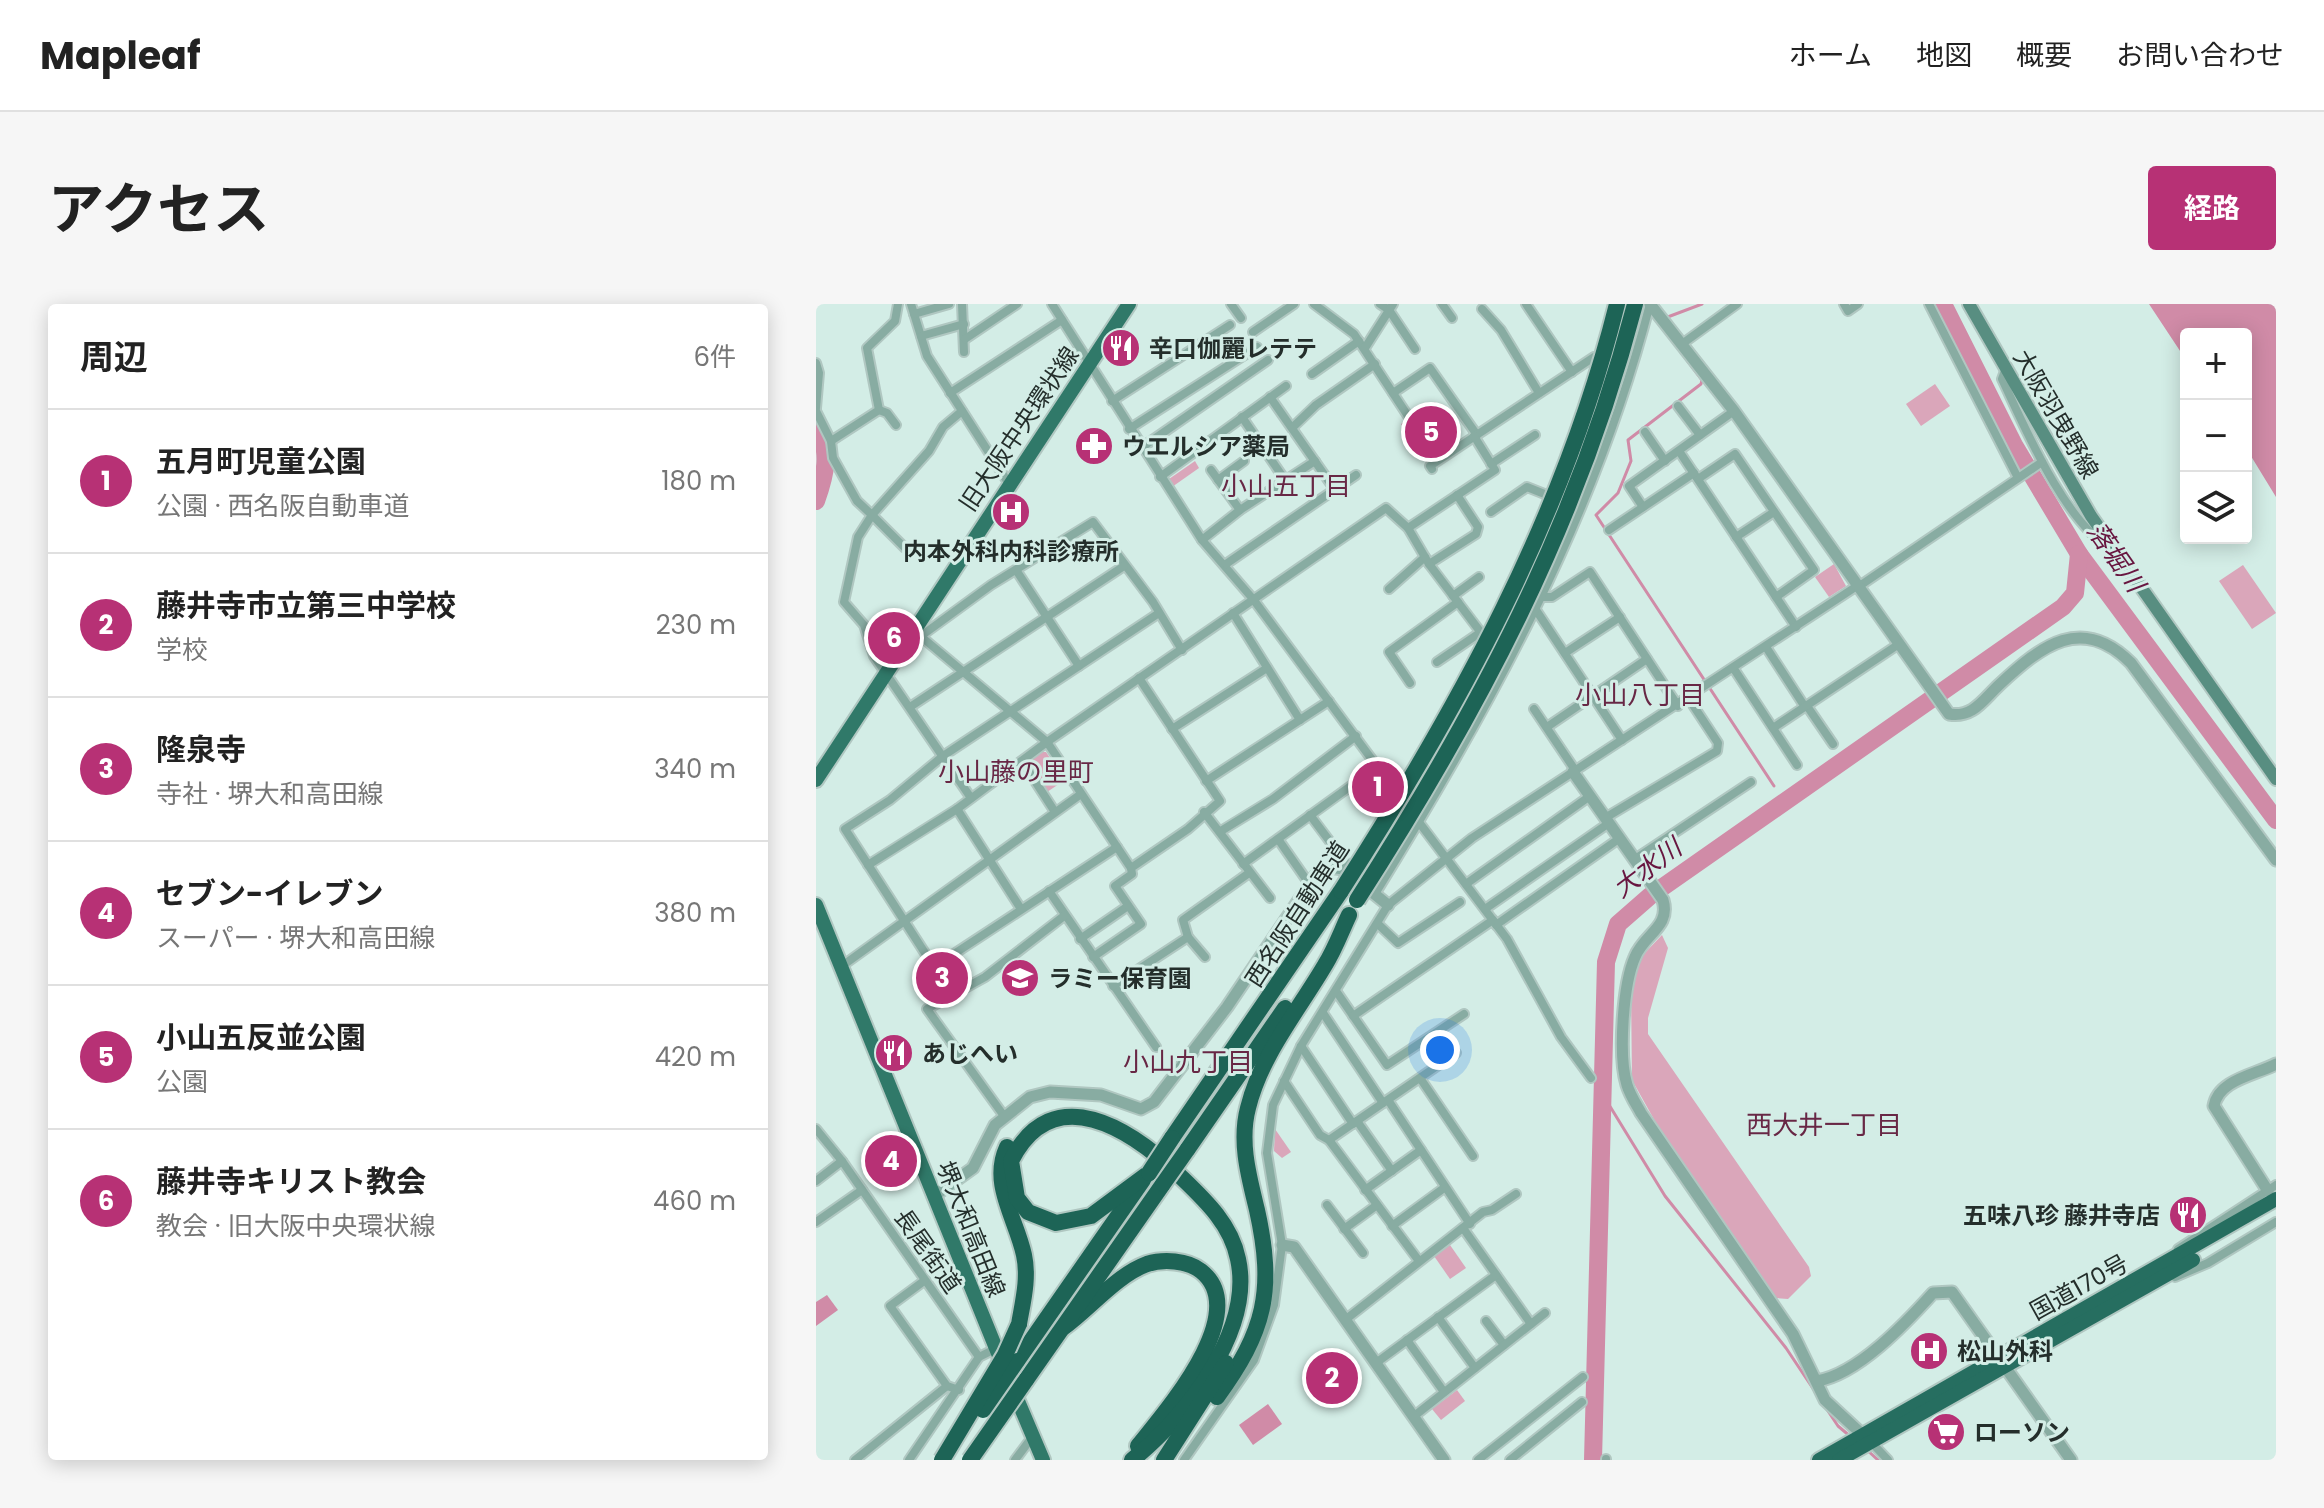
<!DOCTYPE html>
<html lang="ja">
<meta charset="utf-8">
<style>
:root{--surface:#fff;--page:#f6f6f6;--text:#222;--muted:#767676;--line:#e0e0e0;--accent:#b73175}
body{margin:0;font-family:Poppins,"Noto Sans JP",sans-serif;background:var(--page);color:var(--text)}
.controls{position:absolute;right:24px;top:24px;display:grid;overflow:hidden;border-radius:8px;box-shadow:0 4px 20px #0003}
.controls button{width:72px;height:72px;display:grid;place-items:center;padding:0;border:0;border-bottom:2px solid var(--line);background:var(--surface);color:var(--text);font:40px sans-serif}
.you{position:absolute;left:624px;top:746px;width:28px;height:28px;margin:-20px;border:6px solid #fff;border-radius:50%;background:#1a73e8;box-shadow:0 0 0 12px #1a73e833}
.badge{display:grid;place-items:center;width:52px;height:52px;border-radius:50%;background:var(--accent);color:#fff;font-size:26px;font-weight:700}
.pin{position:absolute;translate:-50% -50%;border:4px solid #fff;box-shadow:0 2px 8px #0006}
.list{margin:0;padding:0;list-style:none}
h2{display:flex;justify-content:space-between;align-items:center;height:104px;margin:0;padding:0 32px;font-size:34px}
h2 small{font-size:26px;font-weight:400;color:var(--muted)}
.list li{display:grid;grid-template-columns:52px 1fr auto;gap:24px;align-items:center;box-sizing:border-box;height:144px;padding:0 32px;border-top:2px solid var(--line)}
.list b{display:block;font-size:30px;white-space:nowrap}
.list p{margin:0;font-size:26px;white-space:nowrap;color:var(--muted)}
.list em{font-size:26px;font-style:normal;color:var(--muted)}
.icon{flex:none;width:44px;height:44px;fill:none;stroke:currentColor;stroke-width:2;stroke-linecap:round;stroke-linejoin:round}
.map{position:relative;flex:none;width:1460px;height:1156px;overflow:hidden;border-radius:8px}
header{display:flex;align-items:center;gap:48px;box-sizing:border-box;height:112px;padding:0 40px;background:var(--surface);border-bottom:2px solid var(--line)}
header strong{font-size:38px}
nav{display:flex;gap:44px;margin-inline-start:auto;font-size:28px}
.intro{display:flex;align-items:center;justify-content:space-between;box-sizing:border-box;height:192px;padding:0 48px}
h1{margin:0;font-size:56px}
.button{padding:20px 36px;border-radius:8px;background:var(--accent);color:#fff;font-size:28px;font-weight:700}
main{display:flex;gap:48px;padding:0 48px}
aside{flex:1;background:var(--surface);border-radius:8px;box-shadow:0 4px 20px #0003}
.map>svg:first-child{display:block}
</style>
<header>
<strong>Mapleaf</strong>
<nav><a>ホーム</a><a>地図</a><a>概要</a><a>お問い合わせ</a></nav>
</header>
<div class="intro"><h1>アクセス</h1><a class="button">経路</a></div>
<main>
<aside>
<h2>周辺<small>6件</small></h2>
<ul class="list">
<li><span class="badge">1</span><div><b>五月町児童公園</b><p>公園 · 西名阪自動車道</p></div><em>180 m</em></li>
<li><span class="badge">2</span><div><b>藤井寺市立第三中学校</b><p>学校</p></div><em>230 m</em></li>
<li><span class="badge">3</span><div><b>隆泉寺</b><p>寺社 · 堺大和高田線</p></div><em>340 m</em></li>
<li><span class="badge">4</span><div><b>セブン-イレブン</b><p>スーパー · 堺大和高田線</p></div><em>380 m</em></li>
<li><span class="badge">5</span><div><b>小山五反並公園</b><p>公園</p></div><em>420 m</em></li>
<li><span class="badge">6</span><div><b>藤井寺キリスト教会</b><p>教会 · 旧大阪中央環状線</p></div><em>460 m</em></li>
</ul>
</aside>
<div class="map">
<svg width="1460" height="1156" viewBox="0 0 1460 1156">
<rect width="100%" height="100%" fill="#d3ede6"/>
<g fill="#daa6ba">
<polygon points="1119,80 1134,102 1105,122 1090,100"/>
<polygon points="619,98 645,136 611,159 585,120"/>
<polygon points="379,157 383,164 356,183 353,175"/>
<polygon points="1018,260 1030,282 1013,293 999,273"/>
<polygon points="1427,261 1460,309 1436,325 1403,277"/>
<polygon points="226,448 230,448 249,476 231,488 213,461 214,457"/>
<polygon points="562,470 571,485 564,498 550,479"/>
<polygon points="846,631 852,644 832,714 832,730 993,963 995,972 972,995 960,994 840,819 816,776 815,687 823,655"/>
<polygon points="459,825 475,848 466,854 458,847"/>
<polygon points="634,941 650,964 634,975 618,952"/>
<polygon points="641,1086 649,1097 625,1116 616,1105"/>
</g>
<g fill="#d08ba7">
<polygon points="1333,0 1457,0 1460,4 1460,193 1430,144 1430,30 1370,30 1370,56"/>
<polygon points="11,991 22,1006 0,1022 0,998"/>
<polygon points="452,1100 466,1120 437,1141 423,1121"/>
</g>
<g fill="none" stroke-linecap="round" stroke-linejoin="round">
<g stroke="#d08ba7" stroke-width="3">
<polyline points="849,14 886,0"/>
<polyline points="843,19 886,76 885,80 812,136 815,157 802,189 780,211 958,482"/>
<polyline points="787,791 849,892 970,1044 1022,1122 1035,1133"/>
<polyline points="1050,1145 1062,1156"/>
</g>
<g stroke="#d08ba7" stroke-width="18">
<polyline points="1127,0 1198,141 1263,250 1460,516"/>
<path d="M0,122C15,146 10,170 0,197"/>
<polyline points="777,1156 790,658 802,620 834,592 1247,303 1259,289 1263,250"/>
</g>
<defs>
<g id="minor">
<polyline points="95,0 111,52 193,180"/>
<polyline points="146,0 148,48"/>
<polyline points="236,0 386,236 437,295 583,492"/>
<polyline points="415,0 425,14"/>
<polyline points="498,0 538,30 592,112"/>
<polyline points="564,0 573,6 599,45"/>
<polyline points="626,0 636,14"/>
<polyline points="710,0 756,68"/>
<polyline points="1028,0 1032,7 1042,0"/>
<polyline points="1113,0 1202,174"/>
<polyline points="666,5 685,26 723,89"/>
<polyline points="98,10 133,0"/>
<polyline points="437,28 478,0"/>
<polyline points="105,32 148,20"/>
<polyline points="149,35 201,0"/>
<polyline points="866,40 921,0"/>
<polyline points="549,44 577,0"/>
<polyline points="0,59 3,69 0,104"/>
<path d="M1189,67L1186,75C1210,126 1248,217 1296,246"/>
<polyline points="496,70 543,37"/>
<polyline points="134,89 246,16"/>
<polyline points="577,89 614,64 661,131"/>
<polyline points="454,93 519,186"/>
<polyline points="296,97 414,21"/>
<polyline points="862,102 884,131"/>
<polyline points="63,106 71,109 80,121"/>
<polyline points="0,107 15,137 17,154 41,197 56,211 42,233 28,298 48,321 58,352 155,494"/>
<polyline points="426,113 469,176"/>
<polyline points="476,124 500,101 559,60"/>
<polyline points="313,125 441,43"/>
<polyline points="829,128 849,157"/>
<polyline points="15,137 63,106 51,44 79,17 82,0"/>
<polyline points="325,144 452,56"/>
<polyline points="863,147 980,323"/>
<polyline points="675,160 719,131"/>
<polyline points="616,165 614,162 778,53"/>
<polyline points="395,166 424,206"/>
<polyline points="344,173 470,82"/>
<polyline points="882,175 919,150 998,266 960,293"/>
<polyline points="402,176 428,157"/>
<polyline points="827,203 813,182 918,107"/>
<polyline points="675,208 711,183 731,191"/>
<polyline points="592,224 679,166 658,132"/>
<polyline points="793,226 878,169"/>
<polyline points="920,233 958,208"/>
<polyline points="386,236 424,206 499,157"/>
<polyline points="89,244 56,211 113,147 127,123 146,107"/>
<polyline points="410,260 540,171"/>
<polyline points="613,260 660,230 662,223 641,191"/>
<polyline points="200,266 263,362"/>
<polyline points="1042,283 1226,158"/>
<polyline points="573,285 609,253"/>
<polyline points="637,292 663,273"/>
<polyline points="727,293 736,293 774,268 862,402"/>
<polyline points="720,306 806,436"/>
<polyline points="417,309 484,416"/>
<polyline points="102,330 231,438 315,564"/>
<polyline points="105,332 175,281 277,218 337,298 366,346"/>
<polyline points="950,343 989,403"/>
<polyline points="749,349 804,313"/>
<polyline points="621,358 665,328"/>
<polyline points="918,365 981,461"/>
<polyline points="594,379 573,348 642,298"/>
<polyline points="991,402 1017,440"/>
<polyline points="94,403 308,262"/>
<polyline points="718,405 759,466"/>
<polyline points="731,423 831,355"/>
<polyline points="957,424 1083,340"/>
<polyline points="356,425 451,364"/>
<polyline points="206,457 239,508"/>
<polyline points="390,477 513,397"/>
<polyline points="141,505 205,605"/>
<polyline points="388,508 454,594"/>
<polyline points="596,509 691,635 745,733 775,774"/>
<polyline points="494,511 533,563"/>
<polyline points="789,514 901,447 902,439 873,395"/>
<polyline points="405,527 457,495 540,432"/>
<polyline points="462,535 494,581"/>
<polyline points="301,543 118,663 29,525 74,496 127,452 343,309"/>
<polyline points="819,555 935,478"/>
<polyline points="427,560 561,463"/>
<polyline points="52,561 141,505 231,438 570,204 592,224 613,260 666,330"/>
<polyline points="650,580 774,492"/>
<polyline points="233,587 340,743"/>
<path d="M559,590C674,404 779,214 834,0"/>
<polyline points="669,605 793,519"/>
<polyline points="562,620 582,639 644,598"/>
<polyline points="680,621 804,534"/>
<polyline points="264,635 312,602"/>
<polyline points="277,653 325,620 299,582 316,570 315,564 372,525 404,497 323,374"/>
<polyline points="389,653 372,633 367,616 433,569"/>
<polyline points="26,662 265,490"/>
<polyline points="297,682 372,633"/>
<polyline points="520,687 571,761 648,710"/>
<polyline points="507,709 567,799"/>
<polyline points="537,712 677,616"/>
<polyline points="485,742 537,820"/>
<polyline points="604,774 657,852"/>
<polyline points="468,777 504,831 513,836 603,957"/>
<polyline points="572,796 654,920"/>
<polyline points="188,812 111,705 169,673 248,612"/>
<polyline points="541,817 576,867"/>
<polyline points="0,825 26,857 163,1053"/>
<polyline points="513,836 640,749"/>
<polyline points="0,877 26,857"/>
<polyline points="549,886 605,846"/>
<polyline points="511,901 547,949"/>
<polyline points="0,918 46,886"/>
<polyline points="576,922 628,884"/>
<polyline points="647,924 715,1020"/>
<polyline points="528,925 561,901"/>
<polyline points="1362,945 1460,881"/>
<polyline points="1359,973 1392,959 1460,918"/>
<polyline points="108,977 74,1002 131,1082 143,1086"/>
<polyline points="622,1013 659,1064"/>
<polyline points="529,1016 667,908 676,906 700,890"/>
<polyline points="670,1017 688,1041"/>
<polyline points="591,1036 628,1088"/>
<polyline points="560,1059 680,971"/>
<polyline points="597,1113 729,1009"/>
<polyline points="1055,1138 1072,1156"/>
<polyline points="39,1156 131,1082"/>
<polyline points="93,1156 163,1053 179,1045"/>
<polyline points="199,1156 217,1132"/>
<polyline points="368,1156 438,1056 458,1001 466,941 451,849 457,801 485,742 572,601 656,534 1041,282"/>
<polyline points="662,1156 767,1073"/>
<polyline points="694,1156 766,1098"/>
<polyline points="790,1156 790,1155"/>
</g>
<g id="tertiary">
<path d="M834,0L918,107L1133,410C1157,414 1167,396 1183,381C1226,341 1266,310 1315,359L1460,556"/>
<path d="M757,468L847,596C855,623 828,630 819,653C807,680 802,752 811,781C814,791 820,800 825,809L977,1030L1009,1096L1051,1135"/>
<path d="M1452,887L1398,802C1402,776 1439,771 1460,760"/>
<path d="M118,892L157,864L179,821L214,793L234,788L285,791L325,805L338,798L411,703L500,571C510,565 519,561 530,567L572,601"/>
<polyline points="466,941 478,943 628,1156"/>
<path d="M1001,1077C1042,1070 1089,1020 1117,989L1136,988L1255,1156"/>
</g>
<polyline id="secondary" points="1153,0 1275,212 1460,475"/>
<g id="primary">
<polyline points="0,476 313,0"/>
<polyline points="0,601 188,1064"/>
<polyline points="196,1083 227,1156"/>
</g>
<g id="trunk">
<polyline points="1003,1156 1460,895"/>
<polyline points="1023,1156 1377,956"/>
</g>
<g id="motorway">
<polyline points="356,834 525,587"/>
<path d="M191,843C174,880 200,914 208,951C213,974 207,997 203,1020"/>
<polyline points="371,846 469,704"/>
<path d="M248,1023C274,1004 301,971 331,960C347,955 371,956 385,967C437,1008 350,1107 322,1142"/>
<polyline points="201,1057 327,876"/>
<polyline points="210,1076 347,880"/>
<path d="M401,1093C449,1027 459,987 441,906C433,873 423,838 432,804C445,751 482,707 509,661C519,645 525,628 533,611"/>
<path d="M316,1156C368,1115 438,1027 422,955C415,920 389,896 364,872C316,826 237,773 195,857L201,894L212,908L240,919L275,912L333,869"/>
<polyline points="348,1156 410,1059"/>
</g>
</defs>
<use href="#minor" stroke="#b0c7c1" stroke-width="12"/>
<use href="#tertiary" stroke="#b0c7c1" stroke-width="15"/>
<use href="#secondary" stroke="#b0c7c1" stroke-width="16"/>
<use href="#primary" stroke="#b0c7c1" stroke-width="18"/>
<use href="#trunk" stroke="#b0c7c1" stroke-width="18"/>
<use href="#motorway" stroke="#b0c7c1" stroke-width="20"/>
<use href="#minor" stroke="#88aca2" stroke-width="8"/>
<use href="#tertiary" stroke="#88aca2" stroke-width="11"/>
<use href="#secondary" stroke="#588e81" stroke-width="12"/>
<use href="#primary" stroke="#307969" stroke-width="14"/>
<use href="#trunk" stroke="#266e60" stroke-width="14"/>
<use href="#motorway" stroke="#1d6456" stroke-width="16"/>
<defs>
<g id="motorway-bridge">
<path d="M525,587C643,403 748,213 801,0"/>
<path d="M541,596C663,406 762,220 819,0"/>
<polyline points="333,869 356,834"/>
<polyline points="347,880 371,846"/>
<polyline points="167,1106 201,1057"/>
<polyline points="126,1156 189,1051 203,1020"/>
<polyline points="154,1156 210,1076"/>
</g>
</defs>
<use href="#motorway-bridge" stroke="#b0c7c1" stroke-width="20" stroke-linecap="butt"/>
<use href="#motorway-bridge" stroke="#1d6456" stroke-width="16"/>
</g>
<defs>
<symbol id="restaurant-disc" viewBox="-11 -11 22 22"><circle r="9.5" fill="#b73175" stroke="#d3ede6"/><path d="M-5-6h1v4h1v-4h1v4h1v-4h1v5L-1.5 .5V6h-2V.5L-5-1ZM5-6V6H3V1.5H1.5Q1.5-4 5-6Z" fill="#fff"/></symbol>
<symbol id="pharmacy-disc" viewBox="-11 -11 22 22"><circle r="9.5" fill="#b73175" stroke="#d3ede6"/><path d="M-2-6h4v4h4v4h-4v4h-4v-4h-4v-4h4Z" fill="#fff"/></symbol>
<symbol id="hospital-disc" viewBox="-11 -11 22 22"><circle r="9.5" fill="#b73175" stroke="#d3ede6"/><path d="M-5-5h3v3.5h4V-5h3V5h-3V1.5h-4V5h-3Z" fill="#fff"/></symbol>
<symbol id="school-disc" viewBox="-11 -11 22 22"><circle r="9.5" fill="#b73175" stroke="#d3ede6"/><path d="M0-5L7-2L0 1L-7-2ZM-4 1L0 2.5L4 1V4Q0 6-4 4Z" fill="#fff"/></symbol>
<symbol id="supermarket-disc" viewBox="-11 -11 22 22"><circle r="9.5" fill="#b73175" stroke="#d3ede6"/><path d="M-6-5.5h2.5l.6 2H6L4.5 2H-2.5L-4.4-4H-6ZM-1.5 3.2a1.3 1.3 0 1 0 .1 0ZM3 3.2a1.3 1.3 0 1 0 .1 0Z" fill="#fff"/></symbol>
</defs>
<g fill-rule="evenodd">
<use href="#restaurant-disc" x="283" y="22" width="44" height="44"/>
<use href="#pharmacy-disc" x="256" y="120" width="44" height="44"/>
<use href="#hospital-disc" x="173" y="186" width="44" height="44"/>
<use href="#school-disc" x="182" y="652" width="44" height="44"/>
<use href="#restaurant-disc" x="56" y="727" width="44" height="44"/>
<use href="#restaurant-disc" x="1350" y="889" width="44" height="44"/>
<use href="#hospital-disc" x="1091" y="1025" width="44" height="44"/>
<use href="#supermarket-disc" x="1108" y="1106" width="44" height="44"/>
</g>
<g text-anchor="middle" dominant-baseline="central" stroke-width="6" stroke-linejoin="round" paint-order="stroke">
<g font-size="24" font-weight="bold" fill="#242e2b" stroke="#d3ede6" text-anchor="start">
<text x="333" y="44">辛口伽麗レテテ</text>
<text x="306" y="142">ウエルシア薬局</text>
<text x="195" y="247" text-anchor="middle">内本外科内科診療所</text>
<text x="232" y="674">ラミー保育園</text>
<text x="106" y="749">あじへい</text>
<text x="1344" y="911" text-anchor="end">五味八珍 藤井寺店</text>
<text x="1141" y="1047">松山外科</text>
<text x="1158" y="1128">ローソン</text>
</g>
<g font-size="24" fill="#242e2b" stroke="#d3ede6">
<text transform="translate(1240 110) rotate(60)">大阪羽曳野線</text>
<text transform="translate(203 125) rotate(-56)">旧大阪中央環状線</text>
<text transform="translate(481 610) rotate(-57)">西名阪自動車道</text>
<text transform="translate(155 925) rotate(68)">堺大和高田線</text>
<text transform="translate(112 947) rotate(55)">長尾街道</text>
<text transform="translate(1263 983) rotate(-29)">国道170号</text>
</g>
<g font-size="26" fill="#682745" stroke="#d3ede6">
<text x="470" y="182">小山五丁目</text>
<text x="824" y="391">小山八丁目</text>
<text x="200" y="468">小山藤の里町</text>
<text x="372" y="758">小山九丁目</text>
<text x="1008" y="821">西大井一丁目</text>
</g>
<g font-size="26" font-style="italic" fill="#681640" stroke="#d3ede6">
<text transform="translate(1300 253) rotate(55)">落堀川</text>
<text transform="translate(831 564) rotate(-37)">大水川</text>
</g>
</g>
</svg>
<div class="controls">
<button>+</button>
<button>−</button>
<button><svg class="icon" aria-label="layers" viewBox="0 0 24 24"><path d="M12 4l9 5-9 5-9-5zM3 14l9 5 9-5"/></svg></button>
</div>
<div class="you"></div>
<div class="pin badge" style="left:562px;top:483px">1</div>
<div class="pin badge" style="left:516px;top:1074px">2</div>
<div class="pin badge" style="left:126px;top:674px">3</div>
<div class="pin badge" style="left:75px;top:857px">4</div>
<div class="pin badge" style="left:615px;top:128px">5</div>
<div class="pin badge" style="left:78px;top:334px">6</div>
</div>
</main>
